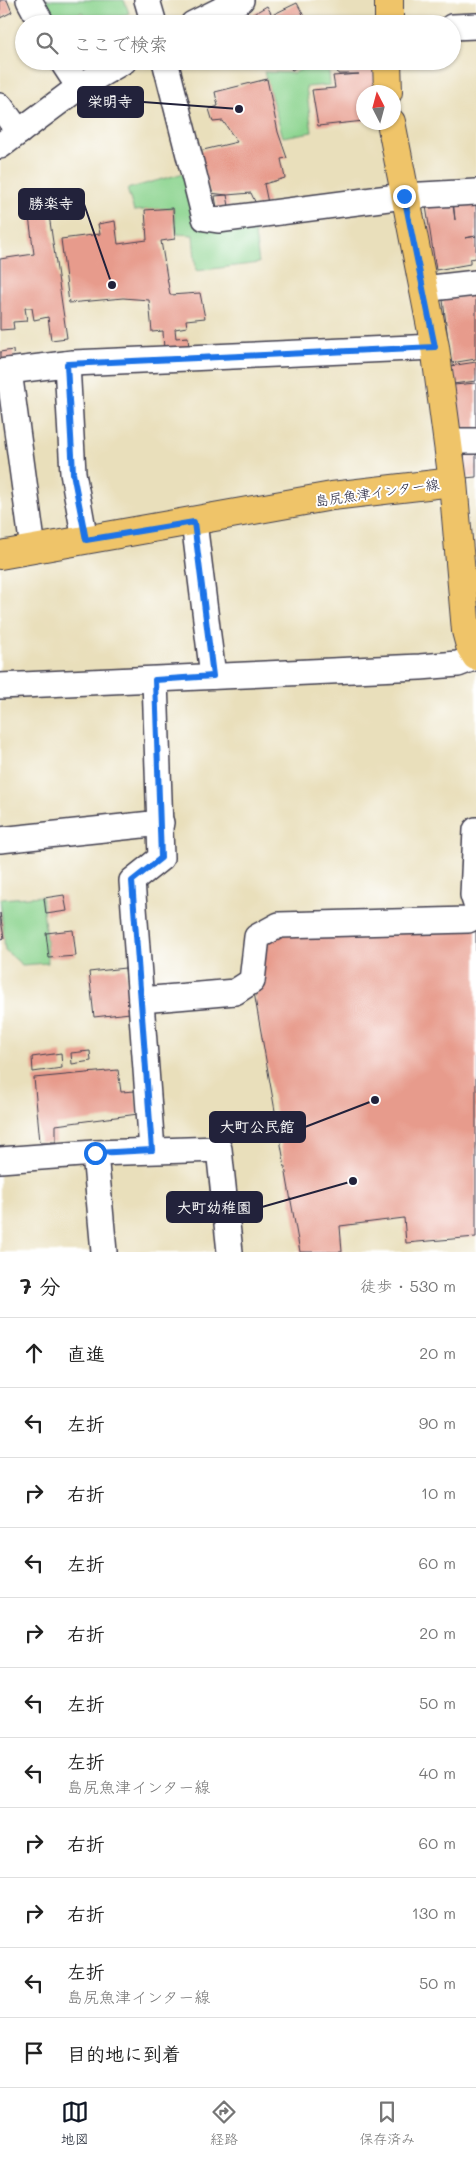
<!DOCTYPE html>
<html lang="ja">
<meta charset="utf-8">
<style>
:root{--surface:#fff;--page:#f2f2f2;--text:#222;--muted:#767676;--line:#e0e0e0;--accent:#111827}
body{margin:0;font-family:Mali,"Klee One",sans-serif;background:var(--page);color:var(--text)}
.compass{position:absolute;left:356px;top:85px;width:45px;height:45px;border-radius:50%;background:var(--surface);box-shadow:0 1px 4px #0004;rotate:354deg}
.stop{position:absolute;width:15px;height:15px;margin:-11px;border:4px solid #1a73e8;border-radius:50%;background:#fff}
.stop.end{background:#1a73e8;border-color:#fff;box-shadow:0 1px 5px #0008}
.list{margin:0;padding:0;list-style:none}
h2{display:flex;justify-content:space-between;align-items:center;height:65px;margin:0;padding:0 20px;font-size:21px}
h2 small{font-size:16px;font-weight:400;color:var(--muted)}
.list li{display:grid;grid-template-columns:32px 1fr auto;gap:15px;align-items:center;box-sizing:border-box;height:70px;padding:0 20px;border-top:1px solid var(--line)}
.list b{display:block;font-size:19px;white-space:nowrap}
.list p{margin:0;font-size:16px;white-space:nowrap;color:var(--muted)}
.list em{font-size:16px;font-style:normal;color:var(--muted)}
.icon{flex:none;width:28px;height:28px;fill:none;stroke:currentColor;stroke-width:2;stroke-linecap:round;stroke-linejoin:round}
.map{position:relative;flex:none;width:476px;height:1252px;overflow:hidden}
.search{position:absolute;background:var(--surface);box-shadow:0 1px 4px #0004;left:15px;right:15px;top:15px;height:55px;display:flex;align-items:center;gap:12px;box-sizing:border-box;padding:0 18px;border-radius:28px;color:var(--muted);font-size:19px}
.sheet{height:835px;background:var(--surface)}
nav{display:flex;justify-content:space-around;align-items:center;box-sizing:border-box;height:70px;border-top:1px solid var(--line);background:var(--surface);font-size:14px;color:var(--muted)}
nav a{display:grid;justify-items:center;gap:2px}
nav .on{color:var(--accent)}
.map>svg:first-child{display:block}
</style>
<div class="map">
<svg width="476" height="1252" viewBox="0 0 476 1252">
<rect width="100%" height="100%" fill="#fff"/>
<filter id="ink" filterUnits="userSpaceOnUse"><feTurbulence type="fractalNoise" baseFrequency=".02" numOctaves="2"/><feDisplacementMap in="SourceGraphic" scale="10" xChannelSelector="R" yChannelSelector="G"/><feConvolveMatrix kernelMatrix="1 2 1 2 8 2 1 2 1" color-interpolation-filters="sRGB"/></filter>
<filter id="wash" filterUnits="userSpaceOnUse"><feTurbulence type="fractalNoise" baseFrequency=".0096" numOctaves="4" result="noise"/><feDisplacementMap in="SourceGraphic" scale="20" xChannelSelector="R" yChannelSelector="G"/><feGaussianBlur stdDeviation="1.12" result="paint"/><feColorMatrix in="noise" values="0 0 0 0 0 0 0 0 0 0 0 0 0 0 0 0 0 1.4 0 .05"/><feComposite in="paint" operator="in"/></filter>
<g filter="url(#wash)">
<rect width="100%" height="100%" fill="#e9dfbb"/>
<g fill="#8cd48f" stroke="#577b65">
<polygon points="40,0 124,0 129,13 107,24 89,24 82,12 61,24 51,24"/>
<polygon points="318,61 328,61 330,85 306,87 312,132 283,137 264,72 294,73"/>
<polygon points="184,173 200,226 253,221 259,263 196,271 193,235 177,234 173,208 134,211 127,189"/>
<polygon points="42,896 48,963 22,965 5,950 0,899"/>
</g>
<g id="blocks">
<g fill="#e79b8c">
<polygon points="0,0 7,0 12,12 0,18"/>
<polygon points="297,3 308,24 251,24 248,17 267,6 272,15"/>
<polygon points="271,61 308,61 292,70 285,63 274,68"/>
<polygon points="327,61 374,61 375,92 364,92 364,121 318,126 312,90 335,88 333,76 359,74 338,74 337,65 328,65"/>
<polygon points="267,79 278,132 287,158 281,159 285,178 264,184 268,203 257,206 251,193 227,195 229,206 217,208 215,196 227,195 210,193 199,151 237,142 223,121 213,122 209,109 218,106 215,92"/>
<polygon points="476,196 476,236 465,238 476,236 476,258 470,259 470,264 436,270 425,200 452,198 455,220 453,198"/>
<polygon points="173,208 175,239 161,241 170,295 200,293 205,318 186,320 187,327 175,329 176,338 188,337 189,349 164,351 163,331 152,332 149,300 123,298 69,303 61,239 100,234 98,224 115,221 118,244 147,240 145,210"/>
<polygon points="49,215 67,338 51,340 48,317 34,320 32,308 25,308 27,321 13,322 14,329 0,330 0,259 34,254 29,217"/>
<polygon points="476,294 476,359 451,363 443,300"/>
<polygon points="13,350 14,362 0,364 0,352"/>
<polygon points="476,362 476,381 453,384 450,366"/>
<polygon points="476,383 476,430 460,430 454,385"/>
<polygon points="464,446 476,447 476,477 465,478"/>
<polygon points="64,895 67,911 46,914 44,898"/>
<polygon points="0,913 4,938 0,939"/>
<polygon points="476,914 476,1237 406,1243 404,1218 340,1226 342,1252 300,1252 252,981 257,937"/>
<polygon points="73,930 76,956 49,958 46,933"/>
<polygon points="125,968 130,1013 94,1017 89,972"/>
<polygon points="90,1051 91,1061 72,1064 71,1053"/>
<polygon points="61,1053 62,1068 33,1072 32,1057"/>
<polygon points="118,1070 121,1092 135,1091 138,1114 56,1125 56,1142 40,1142 34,1078"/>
</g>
</g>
</g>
<g filter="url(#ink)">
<use href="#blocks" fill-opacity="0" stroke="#403e4e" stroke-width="1"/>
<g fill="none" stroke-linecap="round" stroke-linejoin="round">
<defs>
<g id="minor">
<polyline points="29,0 42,24"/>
<polyline points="147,0 154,24"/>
<polyline points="193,24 241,0"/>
<polyline points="452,27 476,26"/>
<polyline points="62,61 79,87"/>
<polyline points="165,61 205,218 218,220 404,196 476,192"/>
<polyline points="0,106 19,132"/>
<polyline points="0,146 79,87 124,61"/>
<polyline points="423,289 476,283"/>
<polyline points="67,364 73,473 85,540"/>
<polyline points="9,371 33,549"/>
<polyline points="0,372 73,363 435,347"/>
<polyline points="447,441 476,441"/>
<polyline points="194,522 213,676"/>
<polyline points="0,686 420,667 458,664 476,657"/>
<polyline points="476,830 473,895 476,904"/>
<polyline points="0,840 161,823"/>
<polyline points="141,1000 235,992 252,981 257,937 279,925 468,920 476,916"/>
<polyline points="152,1150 132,881 161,858 155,680"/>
<polyline points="95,1153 104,1252"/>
<polyline points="0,1160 95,1153 219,1149 230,1252"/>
</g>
<g id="major">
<polyline points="389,24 389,0"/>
<polyline points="387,61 388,92"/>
<polyline points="391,122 435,347 453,482 466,631 470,646 476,656"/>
<polyline points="0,555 332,496 453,482"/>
</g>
</defs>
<use href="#minor" stroke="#403e4e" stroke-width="28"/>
<use href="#major" stroke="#403e4e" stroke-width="30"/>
<use href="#minor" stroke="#fff" stroke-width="25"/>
<use href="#major" stroke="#efc469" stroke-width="28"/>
</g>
</g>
<g fill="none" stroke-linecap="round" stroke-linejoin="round" filter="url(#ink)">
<polyline stroke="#1a73e8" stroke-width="6" points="95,1153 152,1150 132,881 161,858 155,680 213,676 194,522 86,540 73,473 67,364 435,347 404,196"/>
</g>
<g text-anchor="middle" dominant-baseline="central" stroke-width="4" stroke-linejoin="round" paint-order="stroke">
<g font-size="14" fill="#22223b" stroke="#fff">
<text transform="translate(377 492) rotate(-8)">島尻魚津インター線</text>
</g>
</g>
<path fill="none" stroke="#22223b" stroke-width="2" d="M239 109L143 102M112 285L84 204M375 1100L305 1127M353 1181L262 1207"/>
<g fill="#22223b" stroke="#fff" stroke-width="2">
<circle cx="239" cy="109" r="5"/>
<circle cx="112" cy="285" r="5"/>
<circle cx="375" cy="1100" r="5"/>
<circle cx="353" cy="1181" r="5"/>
</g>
<g fill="#22223b" stroke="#22223b" stroke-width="2">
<rect x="78" y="87" width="65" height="30" rx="5"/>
<rect x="19" y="189" width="65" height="30" rx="5"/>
<rect x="210" y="1112" width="95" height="30" rx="5"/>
<rect x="167" y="1192" width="95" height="30" rx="5"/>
</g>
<g font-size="15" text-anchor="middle" font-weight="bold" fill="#fff">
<text x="110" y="107">栄明寺</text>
<text x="51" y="209">勝楽寺</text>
<text x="257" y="1132">大町公民館</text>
<text x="214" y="1213">大町幼稚園</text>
</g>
</svg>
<svg class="compass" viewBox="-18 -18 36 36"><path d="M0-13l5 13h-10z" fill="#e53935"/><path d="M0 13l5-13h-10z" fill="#767676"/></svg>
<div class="stop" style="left:95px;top:1153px"></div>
<div class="stop end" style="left:404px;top:196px"></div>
<div class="search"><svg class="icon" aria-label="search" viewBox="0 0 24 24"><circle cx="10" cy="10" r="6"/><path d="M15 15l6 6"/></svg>ここで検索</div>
</div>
<section class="sheet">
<h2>7 分<small>徒歩 · 530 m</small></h2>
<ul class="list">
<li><svg class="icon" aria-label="ahead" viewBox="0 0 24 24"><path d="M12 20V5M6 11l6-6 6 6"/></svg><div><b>直進</b></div><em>20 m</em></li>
<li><svg class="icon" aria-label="left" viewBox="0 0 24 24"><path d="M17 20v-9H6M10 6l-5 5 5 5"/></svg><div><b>左折</b></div><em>90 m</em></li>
<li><svg class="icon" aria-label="right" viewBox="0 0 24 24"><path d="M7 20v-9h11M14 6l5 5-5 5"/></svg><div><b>右折</b></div><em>10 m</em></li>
<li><svg class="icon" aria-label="left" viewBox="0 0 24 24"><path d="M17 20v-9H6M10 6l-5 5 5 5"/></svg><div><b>左折</b></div><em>60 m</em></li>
<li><svg class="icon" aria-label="right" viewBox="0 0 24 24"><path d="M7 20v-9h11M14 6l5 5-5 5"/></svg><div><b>右折</b></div><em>20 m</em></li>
<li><svg class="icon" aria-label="left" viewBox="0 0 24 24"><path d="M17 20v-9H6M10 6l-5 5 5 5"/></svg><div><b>左折</b></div><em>50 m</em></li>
<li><svg class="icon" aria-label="left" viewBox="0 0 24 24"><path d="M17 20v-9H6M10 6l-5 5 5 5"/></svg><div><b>左折</b><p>島尻魚津インター線</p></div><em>40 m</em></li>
<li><svg class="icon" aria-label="right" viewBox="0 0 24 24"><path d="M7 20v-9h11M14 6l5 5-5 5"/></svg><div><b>右折</b></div><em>60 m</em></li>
<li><svg class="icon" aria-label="right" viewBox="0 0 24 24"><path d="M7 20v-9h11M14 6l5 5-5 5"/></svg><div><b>右折</b></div><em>130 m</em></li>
<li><svg class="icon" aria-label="left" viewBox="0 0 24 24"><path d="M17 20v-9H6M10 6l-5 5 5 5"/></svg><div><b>左折</b><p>島尻魚津インター線</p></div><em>50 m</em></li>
<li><svg class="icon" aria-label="arrive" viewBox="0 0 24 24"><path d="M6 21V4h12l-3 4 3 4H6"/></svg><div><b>目的地に到着</b></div></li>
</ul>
</section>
<nav>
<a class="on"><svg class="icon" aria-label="map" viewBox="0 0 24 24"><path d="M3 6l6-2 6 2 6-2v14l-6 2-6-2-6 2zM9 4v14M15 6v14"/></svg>地図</a>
<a><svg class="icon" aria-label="directions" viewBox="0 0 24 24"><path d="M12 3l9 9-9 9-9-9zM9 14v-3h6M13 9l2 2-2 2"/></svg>経路</a>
<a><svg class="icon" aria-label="saved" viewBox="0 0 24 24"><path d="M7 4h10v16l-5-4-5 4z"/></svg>保存済み</a>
</nav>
